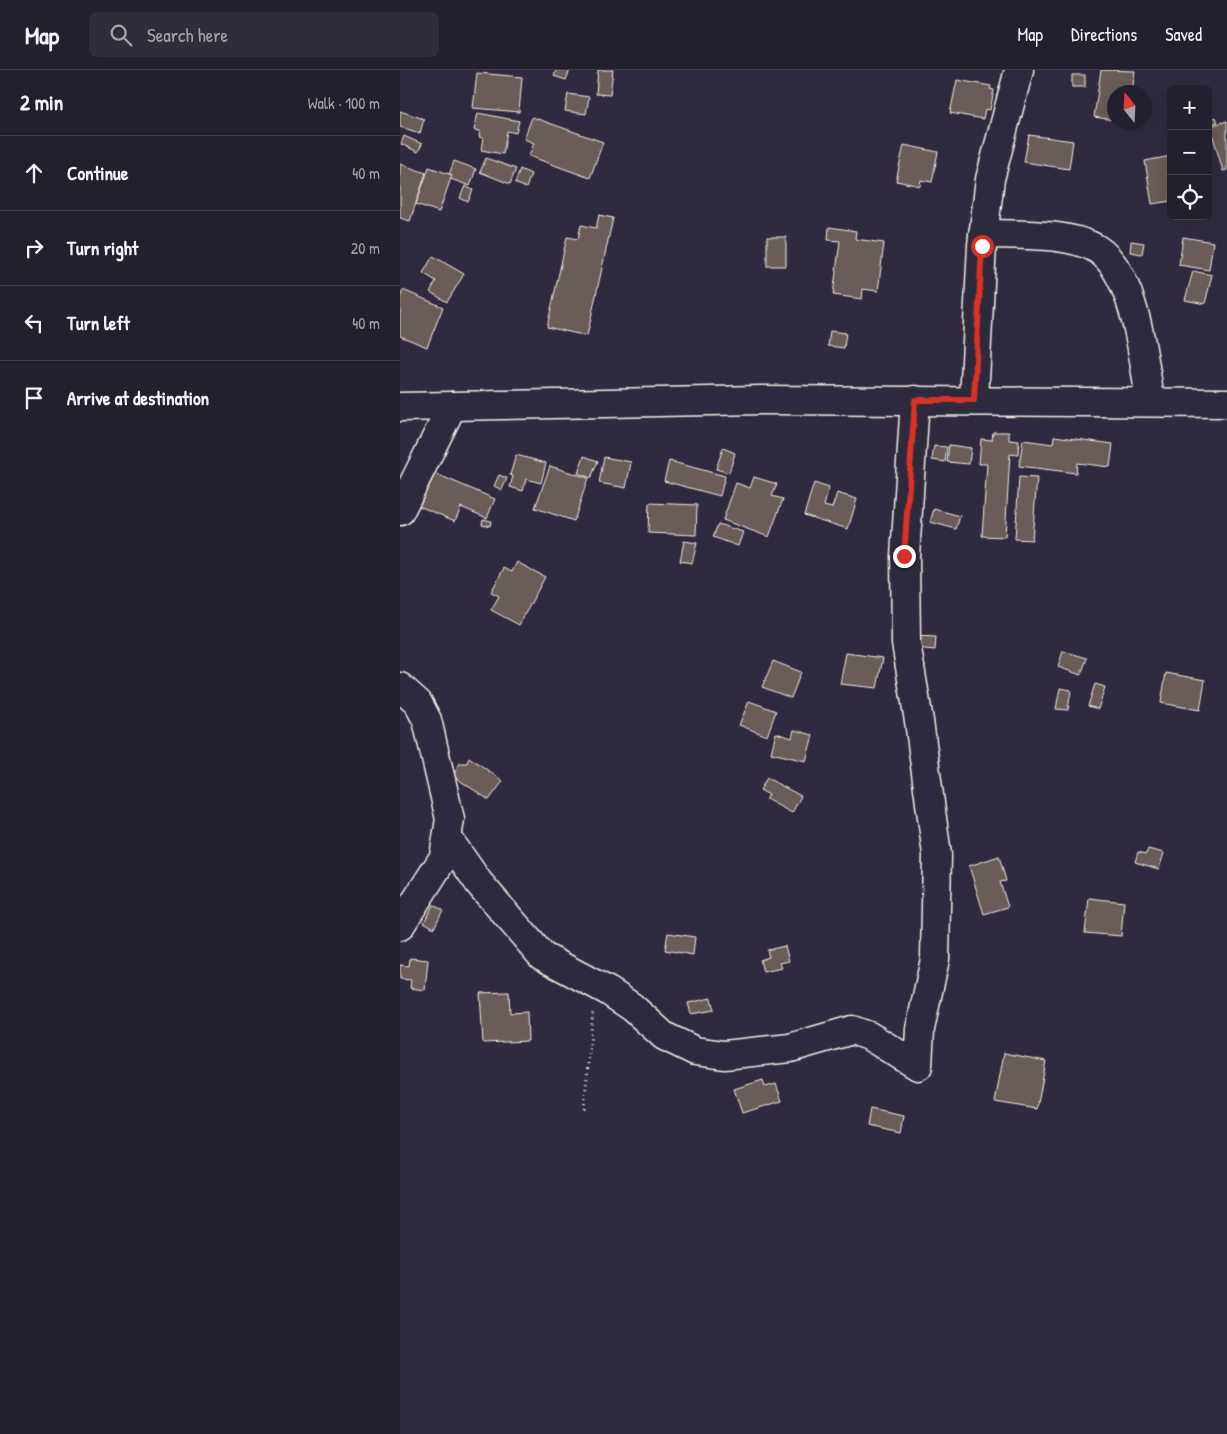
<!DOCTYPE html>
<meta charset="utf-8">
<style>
:root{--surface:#23202e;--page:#2f2d3a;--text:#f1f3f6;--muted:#a3a3aa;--line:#403e4a}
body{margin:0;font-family:"Patrick Hand",sans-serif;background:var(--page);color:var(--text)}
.controls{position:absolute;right:15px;top:15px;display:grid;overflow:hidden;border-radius:8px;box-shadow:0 5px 20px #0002}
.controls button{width:45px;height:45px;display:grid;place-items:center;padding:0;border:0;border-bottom:1px solid var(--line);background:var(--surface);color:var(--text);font:25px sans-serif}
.compass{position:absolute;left:707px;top:15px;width:45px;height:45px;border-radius:50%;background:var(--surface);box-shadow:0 5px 20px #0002;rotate:342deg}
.stop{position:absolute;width:15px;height:15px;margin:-11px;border:4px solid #d93025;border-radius:50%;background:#fff}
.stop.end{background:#d93025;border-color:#fff;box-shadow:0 1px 5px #0008}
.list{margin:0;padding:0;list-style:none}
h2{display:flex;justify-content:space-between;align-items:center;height:65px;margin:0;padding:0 20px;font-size:21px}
h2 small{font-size:16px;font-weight:400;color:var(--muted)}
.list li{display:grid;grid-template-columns:32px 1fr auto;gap:15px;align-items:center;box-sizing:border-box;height:75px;padding:0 20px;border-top:1px solid var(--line)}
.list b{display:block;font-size:19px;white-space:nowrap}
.list em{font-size:16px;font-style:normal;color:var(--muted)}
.icon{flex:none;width:28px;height:28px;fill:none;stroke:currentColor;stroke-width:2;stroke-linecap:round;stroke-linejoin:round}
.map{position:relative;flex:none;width:827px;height:1364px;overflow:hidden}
header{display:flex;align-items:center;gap:30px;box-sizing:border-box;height:70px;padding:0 25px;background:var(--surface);border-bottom:1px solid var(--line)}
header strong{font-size:24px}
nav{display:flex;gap:28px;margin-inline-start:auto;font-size:18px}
.search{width:350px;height:45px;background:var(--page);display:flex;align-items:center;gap:12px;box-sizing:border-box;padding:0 18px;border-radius:8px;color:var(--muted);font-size:19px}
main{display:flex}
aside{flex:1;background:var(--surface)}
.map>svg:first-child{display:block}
</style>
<header>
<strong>Map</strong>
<div class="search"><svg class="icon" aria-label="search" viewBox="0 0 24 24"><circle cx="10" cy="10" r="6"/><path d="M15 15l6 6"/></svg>Search here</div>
<nav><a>Map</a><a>Directions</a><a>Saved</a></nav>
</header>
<main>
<aside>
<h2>2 min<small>Walk · 100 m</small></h2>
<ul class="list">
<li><svg class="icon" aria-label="ahead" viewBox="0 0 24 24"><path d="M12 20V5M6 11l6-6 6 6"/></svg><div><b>Continue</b></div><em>40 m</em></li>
<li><svg class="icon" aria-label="right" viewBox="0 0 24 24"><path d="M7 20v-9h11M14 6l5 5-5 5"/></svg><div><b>Turn right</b></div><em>20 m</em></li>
<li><svg class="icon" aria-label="left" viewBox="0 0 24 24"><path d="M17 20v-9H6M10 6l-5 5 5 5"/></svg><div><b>Turn left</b></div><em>40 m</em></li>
<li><svg class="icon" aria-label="arrive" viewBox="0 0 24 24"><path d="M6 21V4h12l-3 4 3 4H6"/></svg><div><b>Arrive at destination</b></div></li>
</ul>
</aside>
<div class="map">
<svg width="827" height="1364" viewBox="0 0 827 1364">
<rect width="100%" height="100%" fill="#2f2a3d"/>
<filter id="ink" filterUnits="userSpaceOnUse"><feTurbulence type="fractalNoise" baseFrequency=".02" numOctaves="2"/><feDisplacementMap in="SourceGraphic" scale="10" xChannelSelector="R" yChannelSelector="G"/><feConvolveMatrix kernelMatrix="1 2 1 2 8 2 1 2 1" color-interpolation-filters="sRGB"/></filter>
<g filter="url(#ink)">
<g fill="#6a5c59" stroke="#f4f1e8">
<polygon points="156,0 170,0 166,10 154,6"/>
<polygon points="198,0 213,0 210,25 196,24"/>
<polygon points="701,0 735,1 732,22 714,22 714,50 694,47"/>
<polygon points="77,3 122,7 119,42 73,38"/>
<rect x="672" y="5" width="13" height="12"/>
<polygon points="557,10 591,16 590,19 594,20 590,40 585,39 583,49 550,43"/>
<polygon points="168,24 189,27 186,44 165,41"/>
<polygon points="0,41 24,49 20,63 0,57"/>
<polygon points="78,43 119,51 116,63 107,61 103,84 81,80 83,68 79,67 80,61 74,60"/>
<polygon points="132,47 203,72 190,108 129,86 134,73 124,69"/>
<polygon points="816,47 818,52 808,54 808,49"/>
<polygon points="827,51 827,100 823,101 810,56"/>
<polygon points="629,65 673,71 669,99 624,92"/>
<polygon points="4,66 22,74 18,82 1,74"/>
<polygon points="504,75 538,82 532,112 521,110 520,116 496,111"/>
<polygon points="771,86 771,131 752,134 745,91"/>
<polygon points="86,88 116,99 110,114 80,102"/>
<polygon points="54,91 76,99 70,116 48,108"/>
<polygon points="0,94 26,103 10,151 0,148"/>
<polygon points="29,97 52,105 39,142 16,134"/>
<polygon points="120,99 131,104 126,118 115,113"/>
<polygon points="65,116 73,120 68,132 60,128"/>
<polygon points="199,145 213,148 187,266 147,257 167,167 178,169 181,155 196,158"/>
<polygon points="429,157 456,161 455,169 484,173 478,221 463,219 462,229 433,225 440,171 428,170"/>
<rect x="367" y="167" width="19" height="29"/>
<polygon points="783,167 813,172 809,200 779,195"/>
<polygon points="731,171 744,173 742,184 730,182"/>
<polygon points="33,186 64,204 47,232 30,222 36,211 23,203"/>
<polygon points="793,201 812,205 805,234 785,230"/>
<polygon points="3,220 43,237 27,277 0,266 0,228"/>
<polygon points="430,261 446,263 444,278 428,276"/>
<polygon points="593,362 609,362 609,370 619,371 618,385 610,384 605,467 582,466 587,394 579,394 581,369 592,370"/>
<polygon points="654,366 713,374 710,397 677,393 676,403 619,396 623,370 653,374"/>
<polygon points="549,375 571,378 569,394 547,392"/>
<polygon points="534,376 547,377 545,392 532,390"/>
<polygon points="323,378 335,383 329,403 316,399"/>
<polygon points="116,385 146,393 141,413 126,409 123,421 110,417 113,406 110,405"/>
<polygon points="184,386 198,391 191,408 178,403"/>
<polygon points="204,387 231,392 226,418 199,413"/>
<polygon points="269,391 325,406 320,426 264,411"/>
<polygon points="150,396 188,408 174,451 135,438"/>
<polygon points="34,403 95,429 87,448 61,437 55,451 19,436"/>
<polygon points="99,405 107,408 102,420 94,416"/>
<polygon points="354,407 377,414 372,426 383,429 369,467 323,450 336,413 350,418"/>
<polygon points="619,407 637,408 632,470 615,469"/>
<polygon points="414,413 429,418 424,436 432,438 437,423 457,429 448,459 404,445"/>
<polygon points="249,433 297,435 296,465 248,463"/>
<polygon points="534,439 560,446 556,459 530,452"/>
<polygon points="83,449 91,451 90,456 82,454"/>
<polygon points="318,454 343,462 338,476 313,467"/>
<polygon points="284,471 297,473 292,493 280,491"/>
<polygon points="117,492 145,507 119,555 91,540 99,526 91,522 104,498 112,502"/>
<polygon points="517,566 536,567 535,580 515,578"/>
<polygon points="663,581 687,588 681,605 658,597"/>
<polygon points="446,583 483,588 477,618 440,614"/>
<polygon points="373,591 401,602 391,628 362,617"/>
<polygon points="766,603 805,610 800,640 761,633"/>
<polygon points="695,614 705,617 698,639 688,636"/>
<polygon points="660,618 671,620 668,640 656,639"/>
<polygon points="349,631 376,641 367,666 339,655"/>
<polygon points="394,660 413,665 406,691 371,683 376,663 392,668"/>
<polygon points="69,687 103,711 89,730 53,706 60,693 67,693"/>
<polygon points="367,708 401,726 392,743 366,729 369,725 360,720"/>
<polygon points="748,779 764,783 759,799 735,792 738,782 746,784"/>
<polygon points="599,786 606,811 600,812 608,837 584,844 569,796"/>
<polygon points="689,828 724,832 721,866 685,863"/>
<polygon points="33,835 43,840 34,858 24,852"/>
<polygon points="268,863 295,867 293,885 265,880"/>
<polygon points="385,876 389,891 380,893 382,898 363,902 360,890 369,887 367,880"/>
<polygon points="10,888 28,890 25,920 10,918 11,910 0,909 0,895 9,896"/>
<polygon points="109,922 110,943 127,942 128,971 83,973 80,923"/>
<polygon points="311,928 314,940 291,944 288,933"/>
<polygon points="604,983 646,991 637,1039 595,1032"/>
<polygon points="363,1010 365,1017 376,1014 382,1031 342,1043 334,1019"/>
<polygon points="470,1039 504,1046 501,1063 467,1056"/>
</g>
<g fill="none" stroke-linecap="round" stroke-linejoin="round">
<defs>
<g id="minor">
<path d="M583,164C616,165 668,162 697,179C735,203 744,289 750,331"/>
<polyline points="574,330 582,175 590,109 619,0"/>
<polyline points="0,337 362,330 827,333"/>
<polyline points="0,441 52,336"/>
<polyline points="0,617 18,633 27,650 50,749 44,787 0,856"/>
<polyline points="49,770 79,813 142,886 208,921 232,937 264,966 295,981 324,985 390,978 452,960 469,966 518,996 520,959 535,889 537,785 519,651 506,573 505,486 515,330"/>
</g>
</defs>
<use href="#minor" stroke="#f4f1e8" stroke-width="31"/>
<polyline stroke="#f4f1e8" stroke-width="3" stroke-dasharray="1 4" stroke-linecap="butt" points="184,1039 193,941"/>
<use href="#minor" stroke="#2f2a3d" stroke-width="28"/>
</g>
</g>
<g fill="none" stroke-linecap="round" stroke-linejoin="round" filter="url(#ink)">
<polyline stroke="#d93025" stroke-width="6" points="504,486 515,330 574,330 582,176"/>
</g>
</svg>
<div class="controls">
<button>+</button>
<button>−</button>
<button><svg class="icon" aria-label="locate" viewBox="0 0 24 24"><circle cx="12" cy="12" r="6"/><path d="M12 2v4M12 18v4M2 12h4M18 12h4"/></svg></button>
</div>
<svg class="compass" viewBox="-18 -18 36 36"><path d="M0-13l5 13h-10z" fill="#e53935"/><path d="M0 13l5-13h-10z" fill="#a3a3aa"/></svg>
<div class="stop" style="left:582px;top:176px"></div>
<div class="stop end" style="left:504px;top:486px"></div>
</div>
</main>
